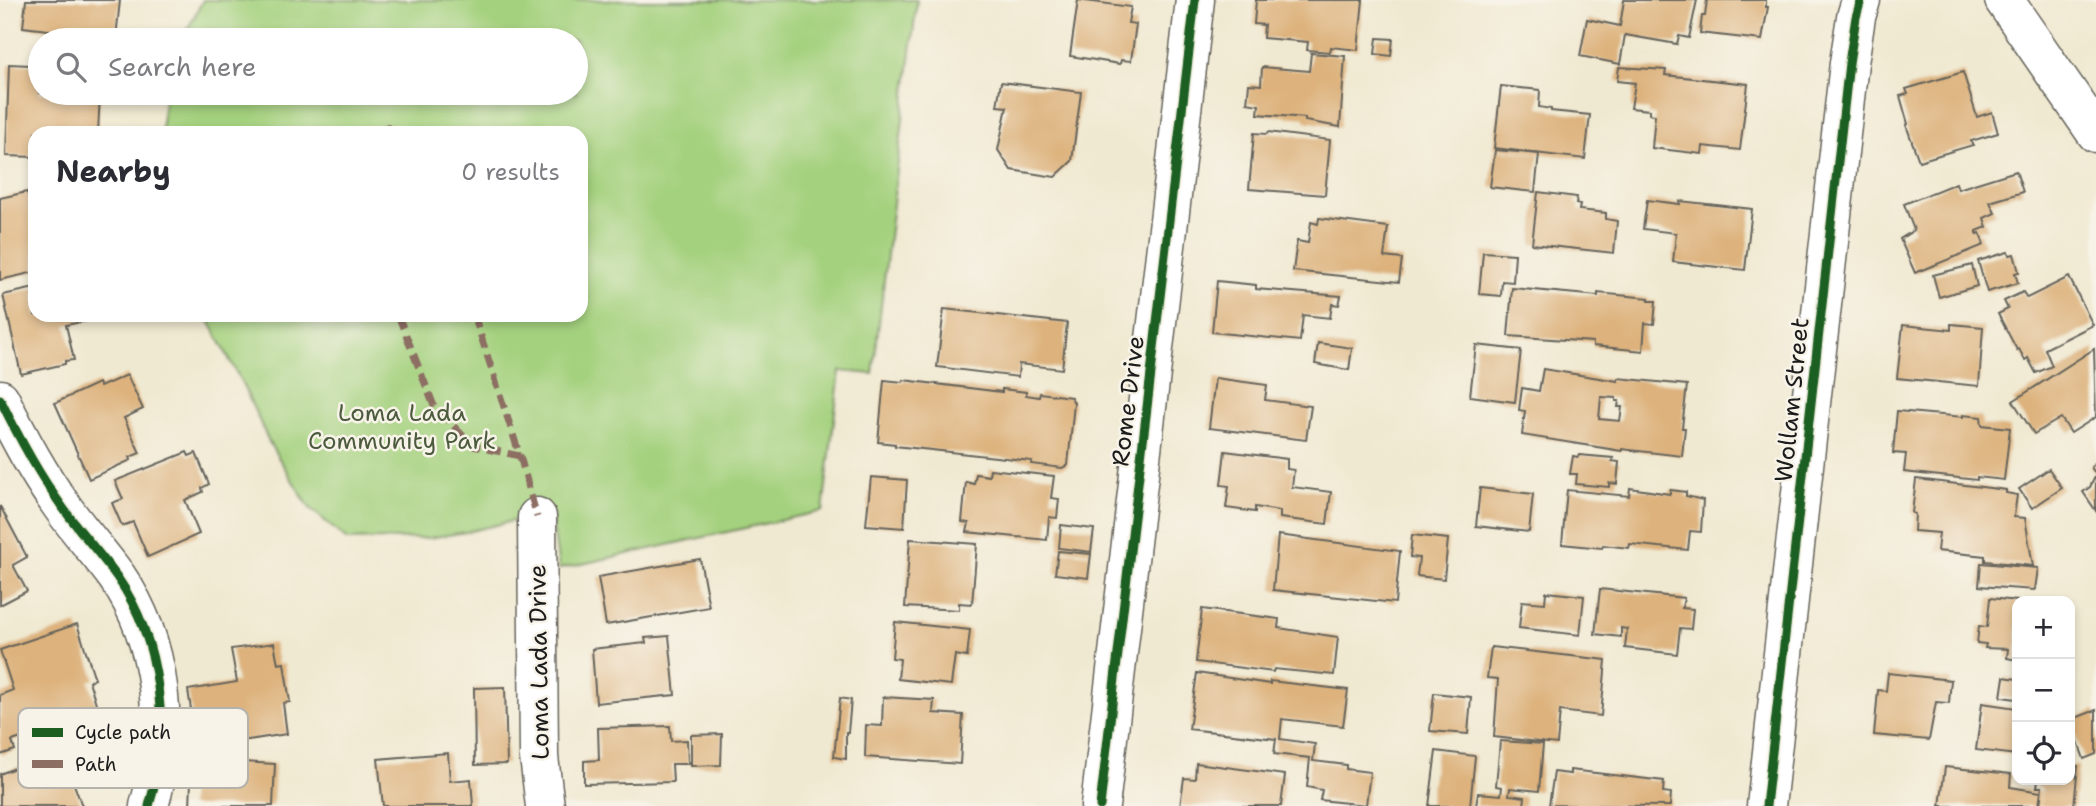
<!DOCTYPE html>
<meta charset="utf-8">
<style>
:root{--surface:#fff;--page:#f7f7f7;--text:#2b2b33;--muted:#7c7c81;--line:#e1e1e2}
body{margin:0;font-family:"Shantell Sans",sans-serif;background:var(--page);color:var(--text)}
.controls{position:absolute;right:21px;bottom:21px;display:grid;overflow:hidden;border-radius:14px;box-shadow:0 4px 10px #0003}
.controls button{width:63px;height:63px;display:grid;place-items:center;padding:0;border:0;border-bottom:2px solid var(--line);background:var(--surface);color:var(--text);font:35px sans-serif}
.list{margin:0;padding:0;list-style:none}
h2{display:flex;justify-content:space-between;align-items:center;height:91px;margin:0;padding:0 28px;font-size:30px}
h2 small{font-size:23px;font-weight:400;color:var(--muted)}
.icon{flex:none;width:38px;height:38px;fill:none;stroke:currentColor;stroke-width:2;stroke-linecap:round;stroke-linejoin:round}
.map{position:relative;flex:none;width:2096px;height:806px;overflow:hidden}
.search{position:absolute;background:var(--surface);box-shadow:0 4px 10px #0003;left:28px;top:28px;width:560px;height:77px;display:flex;align-items:center;gap:18px;box-sizing:border-box;padding:0 24px;border-radius:38px;color:var(--muted);font-size:26px}
.panel{position:absolute;background:var(--surface);box-shadow:0 4px 10px #0003;left:28px;top:126px;width:560px;height:196px;border-radius:21px}
.map>svg:first-child{display:block}
</style>
<div class="map">
<svg width="2096" height="806" viewBox="0 0 2096 806">
<rect width="100%" height="100%" fill="#f7f3e8"/>
<filter id="ink" filterUnits="userSpaceOnUse"><feTurbulence type="fractalNoise" baseFrequency=".0143" numOctaves="2"/><feDisplacementMap in="SourceGraphic" scale="14" xChannelSelector="R" yChannelSelector="G"/><feConvolveMatrix kernelMatrix="1 2 1 2 8 2 1 2 1" color-interpolation-filters="sRGB"/></filter>
<filter id="wash" filterUnits="userSpaceOnUse"><feTurbulence type="fractalNoise" baseFrequency=".00686" numOctaves="4" result="noise"/><feDisplacementMap in="SourceGraphic" scale="28" xChannelSelector="R" yChannelSelector="G"/><feGaussianBlur stdDeviation="1.57" result="paint"/><feColorMatrix in="noise" values="0 0 0 0 0 0 0 0 0 0 0 0 0 0 0 0 0 1.4 0 .05"/><feComposite in="paint" operator="in"/></filter>
<g filter="url(#wash)">
<rect width="100%" height="100%" fill="#f0e9d1"/>
<polygon fill="#a4d17e" stroke="#60764d" stroke-width="2" points="203,0 917,0 873,374 840,371 823,511 559,569 551,512 466,532 429,538 347,540 309,507 270,444 242,383 206,315 581,315 581,133 161,133 165,93 576,93 576,40 182,40"/>
<g id="blocks">
<g fill="#ddb27d" fill-rule="evenodd">
<polygon points="26,0 120,0 116,38 23,27"/>
<polygon points="1078,0 1131,7 1128,23 1136,24 1131,61 1121,60 1120,64 1070,56"/>
<polygon points="1256,0 1363,0 1358,50 1331,47 1330,52 1307,50 1308,42 1263,38 1264,25 1254,24"/>
<polygon points="1624,0 1697,0 1689,38 1679,36 1677,44 1625,35 1620,64 1580,56 1587,19 1620,26"/>
<polygon points="1707,0 1766,0 1766,7 1768,7 1762,40 1700,33 1702,16 1705,16"/>
<polygon points="1377,38 1393,39 1391,56 1375,54"/>
<polygon points="1311,53 1345,56 1340,127 1305,121 1305,118 1258,114 1259,105 1247,103 1249,84 1261,85 1262,67 1309,71"/>
<polygon points="38,58 40,58 40,93 100,93 98,133 35,133 35,157 6,156 9,64 31,65"/>
<polygon points="1619,67 1666,70 1665,75 1748,84 1740,150 1703,146 1702,154 1652,148 1655,115 1649,114 1649,110 1631,108 1635,83 1617,81"/>
<polygon points="1963,72 1977,117 1992,112 1998,133 1971,141 1973,145 1919,161 1906,125 1908,124 1900,96 1908,94 1906,89"/>
<polygon points="1001,82 1081,92 1072,161 1055,177 1011,170 998,150 1007,107 997,106"/>
<polygon points="1501,86 1540,90 1539,107 1551,109 1551,111 1590,115 1585,159 1494,148"/>
<polygon points="1268,132 1330,140 1325,195 1249,189 1254,133 1267,134"/>
<polygon points="1495,150 1539,154 1535,192 1490,187"/>
<polygon points="2016,171 2023,192 1990,202 1995,213 1984,218 1987,227 1977,231 1977,234 1980,233 1984,245 1915,273 1900,239 1914,230 1904,204 1956,183 1958,189"/>
<polygon points="27,192 28,195 35,193 35,272 0,280 0,198"/>
<polygon points="1538,192 1577,197 1576,204 1580,205 1579,210 1606,213 1606,219 1617,221 1614,253 1532,244"/>
<polygon points="1647,200 1680,204 1680,201 1752,209 1745,270 1673,262 1676,233 1643,229"/>
<polygon points="1319,218 1388,227 1384,257 1402,259 1399,282 1293,271 1297,241 1308,243 1311,222 1318,224"/>
<polygon points="1483,252 1515,254 1513,282 1502,281 1501,296 1479,294"/>
<polygon points="2008,252 2010,255 2014,254 2019,272 2015,273 2018,283 1987,292 1978,261"/>
<polygon points="1972,265 1977,286 1939,297 1933,275"/>
<polygon points="2069,277 2093,325 2045,349 2052,366 2036,373 2028,358 2025,360 2019,349 2017,350 1998,314 2008,309 2004,301 2023,292 2027,298"/>
<polygon points="1217,281 1256,285 1256,289 1341,296 1339,305 1332,304 1330,318 1303,315 1300,341 1212,332"/>
<polygon points="35,288 35,315 86,315 87,321 66,325 74,360 65,361 65,364 21,374 3,295"/>
<polygon points="1512,288 1598,296 1598,293 1649,298 1649,301 1656,301 1654,324 1645,323 1643,351 1593,346 1593,342 1508,336"/>
<polygon points="944,309 1067,323 1062,369 1019,364 1018,377 937,367"/>
<polygon points="1951,324 1983,327 1979,386 1897,378 1903,325 1951,330"/>
<polygon points="1318,343 1352,348 1349,370 1315,364"/>
<polygon points="1476,345 1521,350 1515,402 1470,396"/>
<polygon points="2094,349 2096,417 2071,433 2061,418 2034,434 2013,401"/>
<path d="M1543,369L1618,381V378L1687,385L1682,428H1685L1682,456L1622,449V451L1522,435L1525,411L1519,410L1522,388L1539,391ZM1601,397L1616,398V401H1619L1618,407H1622L1620,421L1599,419Z"/>
<polygon points="127,375 143,409 124,418 140,453 130,457 131,460 89,479 55,403 98,383 100,387"/>
<polygon points="1215,378 1267,385 1265,400 1311,406 1306,440 1209,428"/>
<polygon points="884,380 903,382 903,380 1002,392 1002,389 1026,392 1026,395 1039,397 1040,393 1071,397 1074,403 1068,465 1062,468 1031,464 1032,461 895,446 895,444 878,442"/>
<polygon points="1897,411 1963,417 1963,415 1981,417 1982,425 2010,428 2004,480 1977,477 1977,480 1904,472 1906,454 1893,453"/>
<polygon points="1225,451 1287,459 1287,469 1294,470 1292,487 1331,492 1327,524 1280,518 1280,511 1255,507 1255,512 1226,508 1229,486 1221,485"/>
<polygon points="187,452 189,456 196,453 209,484 202,488 203,492 185,500 199,534 148,557 133,522 122,526 112,503 123,499 115,481"/>
<polygon points="1579,455 1613,458 1612,461 1619,462 1617,484 1609,483 1609,487 1576,484 1577,474 1570,474 1573,456 1578,457"/>
<polygon points="2096,463 2096,511 2083,492 2090,487 2096,475 2091,467"/>
<polygon points="990,469 1054,476 1051,498 1059,499 1057,518 1049,517 1047,540 967,532 969,523 962,522 966,482 974,484 976,474 989,476"/>
<polygon points="2049,469 2062,488 2032,508 2019,489"/>
<polygon points="871,477 907,480 904,528 866,525"/>
<polygon points="1916,479 2006,490 2006,493 2017,495 2014,517 2025,518 2033,566 1985,561 1985,556 1937,551 1939,533 1914,531 1915,514 1912,513"/>
<polygon points="1480,488 1533,494 1529,532 1476,526"/>
<polygon points="1630,488 1670,494 1670,490 1686,492 1686,496 1703,500 1701,532 1690,531 1688,550 1630,544 1629,548 1603,545 1602,548 1562,544 1567,490 1629,496"/>
<polygon points="0,506 27,557 13,565 27,591 0,605"/>
<polygon points="1061,525 1094,529 1091,552 1059,548"/>
<polygon points="1278,535 1400,551 1395,603 1273,590"/>
<polygon points="1412,535 1448,539 1444,579 1417,576 1419,558 1410,557"/>
<polygon points="910,539 977,544 972,604 959,603 959,610 905,607"/>
<polygon points="1058,551 1091,554 1088,578 1055,574"/>
<polygon points="700,559 709,607 606,625 598,577"/>
<polygon points="1981,563 2038,568 2035,590 1979,586"/>
<polygon points="1600,589 1684,598 1682,608 1693,609 1691,629 1680,628 1677,654 1625,648 1627,629 1621,628 1621,637 1595,634"/>
<polygon points="1546,592 1584,596 1580,635 1519,628 1522,601 1545,603"/>
<polygon points="1990,598 2017,601 2017,660 2007,658 2008,649 1985,648 1986,644 1977,643 1979,626 1987,627"/>
<polygon points="1202,609 1279,619 1278,628 1338,637 1334,675 1274,669 1273,672 1196,662"/>
<polygon points="895,622 970,630 967,657 955,655 951,685 898,679 900,659 892,658"/>
<polygon points="77,624 95,679 89,681 100,716 74,724 73,722 12,741 15,750 0,755 0,695 13,690 0,650"/>
<polygon points="669,636 675,695 596,703 592,649 646,643 645,638"/>
<polygon points="274,643 278,664 284,663 290,702 283,703 287,734 197,748 188,690 237,682 231,649"/>
<polygon points="1491,647 1606,660 1601,716 1560,711 1557,744 1494,737 1498,679 1487,678"/>
<polygon points="1197,673 1270,684 1270,681 1348,690 1343,726 1282,719 1280,739 1315,744 1313,761 1346,765 1346,769 1370,772 1366,805 1320,800 1322,790 1307,787 1310,758 1274,754 1276,739 1189,729"/>
<polygon points="1888,673 1951,680 1949,703 1936,702 1929,740 1874,735 1878,690 1886,691"/>
<polygon points="2004,677 2017,679 2017,699 2001,697"/>
<polygon points="505,687 507,764 475,765 474,688"/>
<polygon points="1434,693 1471,697 1468,734 1430,731"/>
<polygon points="883,697 934,700 933,713 963,715 960,764 865,757 866,725 882,726"/>
<polygon points="840,698 851,700 848,732 846,732 846,759 834,757"/>
<polygon points="1982,703 2017,708 2017,755 1976,750"/>
<polygon points="2096,710 2096,754 2084,759 2070,720"/>
<polygon points="670,726 671,741 687,740 688,764 672,764 673,782 584,784 584,761 599,760 598,728"/>
<polygon points="722,734 721,765 691,766 691,735"/>
<polygon points="1500,741 1543,744 1539,791 1510,788 1509,795 1525,797 1524,806 1476,806 1478,793 1501,795 1502,787 1496,786"/>
<polygon points="61,749 82,806 0,806 0,774"/>
<polygon points="1436,751 1475,756 1470,806 1429,806"/>
<polygon points="448,753 450,781 471,779 473,806 383,806 378,759"/>
<polygon points="192,759 275,764 273,806 190,806"/>
<polygon points="1196,763 1285,775 1281,806 1180,806 1184,778 1195,779"/>
<polygon points="2070,766 2078,766 2074,806 2040,806 2042,787 2037,787 2038,780 2070,780"/>
<polygon points="1945,767 2011,774 2010,787 2041,792 2039,806 1940,806"/>
<polygon points="1570,770 1664,781 1663,792 1671,793 1670,806 1549,805 1554,772 1570,774"/>
</g>
</g>
</g>
<g filter="url(#ink)">
<use href="#blocks" fill-opacity="0" stroke="#66645b" stroke-width="2"/>
<g fill="none" stroke-linecap="round" stroke-linejoin="round">
<defs>
<g id="minor">
<path d="M0,399C18,436 37,472 61,505C78,530 99,552 117,577C162,642 171,731 149,806"/>
<polyline points="537,517 539,757 545,806"/>
<polyline points="1100,806 1195,0"/>
<polyline points="1766,806 1849,63 1856,17 1861,0"/>
</g>
<polyline id="tertiary" points="2004,0 2096,133"/>
</defs>
<use href="#minor" stroke="#66645b" stroke-width="41"/>
<use href="#tertiary" stroke="#66645b" stroke-width="41"/>
<use href="#minor" stroke="#fff" stroke-width="38"/>
<use href="#tertiary" stroke="#fff" stroke-width="38"/>
<g stroke="#8d6e63" stroke-width="7" stroke-dasharray="14 7" stroke-linecap="butt">
<polyline points="382,133 387,127 390,133"/>
<polyline points="398,315 434,406 473,446 520,456"/>
<polyline points="474,315 520,456 537,517"/>
</g>
<defs>
<g id="cycleway">
<path d="M0,399C18,436 37,472 61,505C78,530 99,552 117,577C162,642 171,731 149,806"/>
<polyline points="1100,806 1195,0"/>
<polyline points="1766,806 1849,63 1856,17 1861,0"/>
</g>
</defs>
<use href="#cycleway" stroke="#f7f3e8" stroke-width="13"/>
<use href="#cycleway" stroke="#1b5e20" stroke-width="9"/>
</g>
</g>
<g text-anchor="middle" dominant-baseline="central" stroke-width="5" stroke-linejoin="round" paint-order="stroke">
<g font-size="24" fill="#1c1c1c" stroke="#f7f3e8">
<text transform="translate(1792 400) rotate(-84)">Wollam Street</text>
<text transform="translate(1128 401) rotate(-83)">Rome Drive</text>
<text transform="translate(539 662) rotate(-91)">Loma Lada Drive</text>
</g>
<g font-size="24" fill="#4c5b3e" stroke="#f7f3e8">
<text x="402" y="413">Loma Lada<tspan x="402" dy="28">Community Park</tspan></text>
</g>
</g>
<rect x="18" y="708" width="230" height="80" rx="10" fill="#f7f3e8" stroke="#b5b2ab" stroke-width="2"/>
<rect x="32" y="728" width="31" height="9" fill="#1b5e20"/>
<rect x="32" y="760" width="31" height="8" fill="#8d6e63"/>
<g font-size="19" fill="#1c1c1c">
<text x="75" y="739">Cycle path</text>
<text x="75" y="771">Path</text>
</g>
</svg>
<div class="controls">
<button>+</button>
<button>−</button>
<button><svg class="icon" aria-label="locate" viewBox="0 0 24 24"><circle cx="12" cy="12" r="6"/><path d="M12 2v4M12 18v4M2 12h4M18 12h4"/></svg></button>
</div>
<div class="search"><svg class="icon" aria-label="search" viewBox="0 0 24 24"><circle cx="10" cy="10" r="6"/><path d="M15 15l6 6"/></svg>Search here</div>
<section class="panel">
<h2>Nearby<small>0 results</small></h2>
<ul class="list">
</ul>
</section>
</div>
